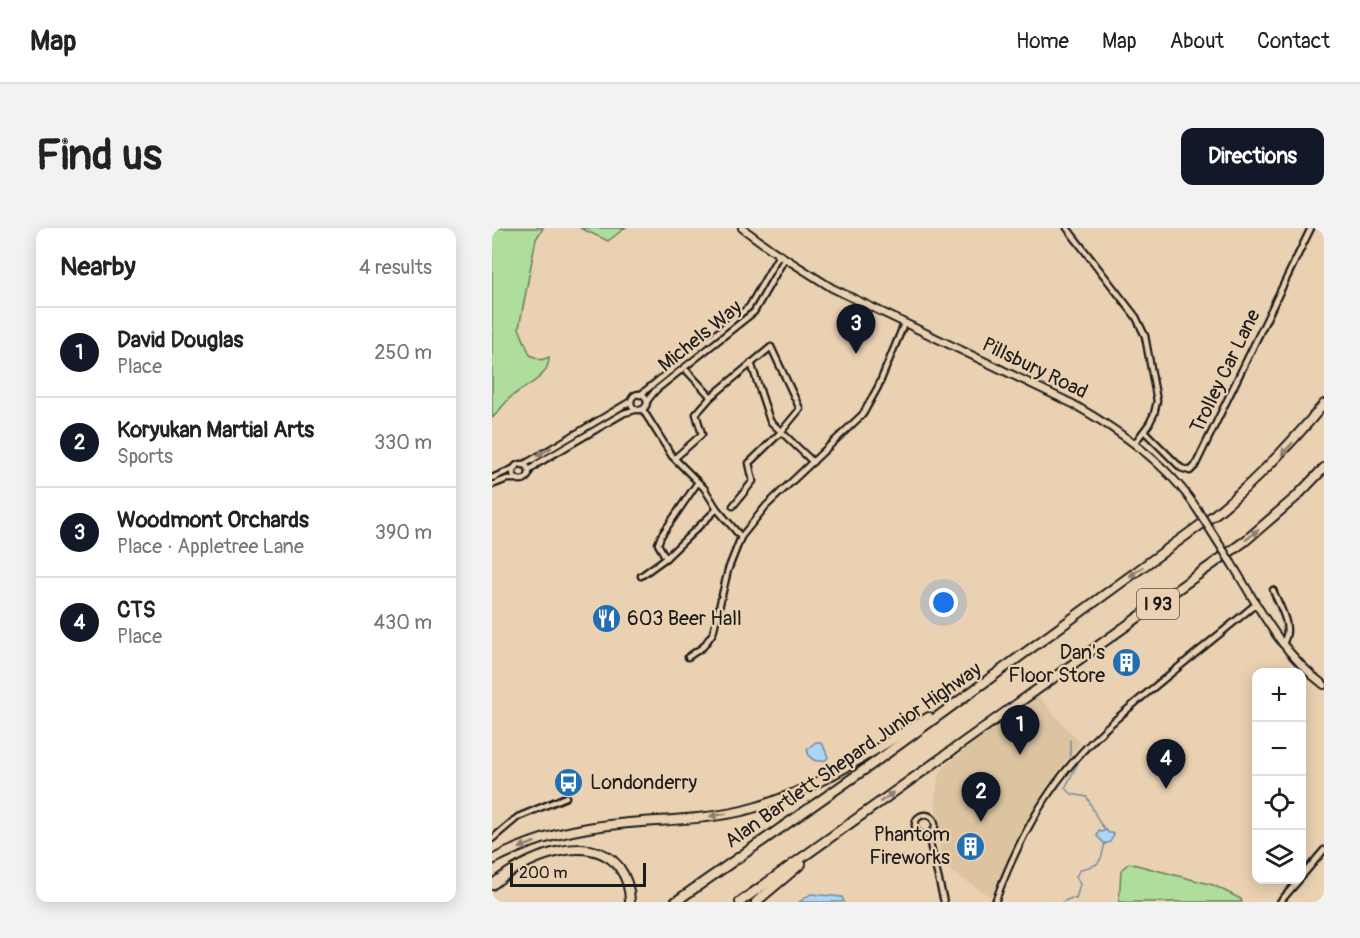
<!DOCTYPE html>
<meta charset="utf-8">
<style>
:root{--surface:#fff;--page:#f2f2f2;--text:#222;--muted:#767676;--line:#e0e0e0;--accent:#111827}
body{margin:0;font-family:Pangolin,sans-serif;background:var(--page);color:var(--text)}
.controls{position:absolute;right:18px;bottom:18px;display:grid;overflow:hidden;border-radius:12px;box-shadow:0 3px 15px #0003}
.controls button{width:54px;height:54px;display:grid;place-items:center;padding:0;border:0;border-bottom:2px solid var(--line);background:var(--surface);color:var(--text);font:30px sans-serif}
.scale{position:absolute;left:18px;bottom:15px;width:136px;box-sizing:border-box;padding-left:6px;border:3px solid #1c1c1c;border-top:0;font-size:16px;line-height:21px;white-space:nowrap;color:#1c1c1c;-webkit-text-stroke:4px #ead1b2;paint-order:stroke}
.you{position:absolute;left:452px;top:375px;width:21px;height:21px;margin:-15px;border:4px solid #fff;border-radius:50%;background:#1a73e8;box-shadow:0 0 0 9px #1a73e833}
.badge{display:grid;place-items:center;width:39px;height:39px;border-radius:50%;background:var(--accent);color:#fff;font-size:20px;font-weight:700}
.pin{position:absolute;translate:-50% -50px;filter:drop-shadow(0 2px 3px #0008)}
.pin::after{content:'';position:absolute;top:32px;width:21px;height:18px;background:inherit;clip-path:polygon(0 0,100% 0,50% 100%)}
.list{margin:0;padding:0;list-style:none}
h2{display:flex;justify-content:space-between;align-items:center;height:78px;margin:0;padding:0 24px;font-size:26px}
h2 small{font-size:20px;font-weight:400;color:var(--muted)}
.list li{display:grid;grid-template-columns:39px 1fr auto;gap:18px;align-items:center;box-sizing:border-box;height:90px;padding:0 24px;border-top:2px solid var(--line)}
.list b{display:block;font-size:22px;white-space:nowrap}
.list p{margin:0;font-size:20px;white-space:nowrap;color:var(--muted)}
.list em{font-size:20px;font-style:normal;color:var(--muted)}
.icon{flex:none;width:33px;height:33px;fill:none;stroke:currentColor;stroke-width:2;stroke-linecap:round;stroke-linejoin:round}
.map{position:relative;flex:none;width:832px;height:674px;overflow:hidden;border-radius:12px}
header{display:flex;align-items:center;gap:36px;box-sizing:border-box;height:84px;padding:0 30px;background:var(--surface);border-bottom:2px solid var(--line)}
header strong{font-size:28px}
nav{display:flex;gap:33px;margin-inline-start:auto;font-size:21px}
.intro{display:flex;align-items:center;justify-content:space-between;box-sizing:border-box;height:144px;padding:0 36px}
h1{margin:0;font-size:42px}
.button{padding:15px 27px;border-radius:12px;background:var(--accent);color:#fff;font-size:21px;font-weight:700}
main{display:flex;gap:36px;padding:0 36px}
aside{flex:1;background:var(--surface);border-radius:12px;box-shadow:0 3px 15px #0003}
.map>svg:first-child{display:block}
</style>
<header>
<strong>Map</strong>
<nav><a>Home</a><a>Map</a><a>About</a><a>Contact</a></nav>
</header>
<div class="intro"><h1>Find us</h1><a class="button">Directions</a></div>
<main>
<aside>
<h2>Nearby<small>4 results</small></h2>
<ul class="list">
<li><span class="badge">1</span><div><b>David Douglas</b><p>Place</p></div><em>250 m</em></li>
<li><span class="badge">2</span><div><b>Koryukan Martial Arts</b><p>Sports</p></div><em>330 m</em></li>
<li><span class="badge">3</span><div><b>Woodmont Orchards</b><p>Place · Appletree Lane</p></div><em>390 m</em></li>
<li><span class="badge">4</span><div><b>CTS</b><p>Place</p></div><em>430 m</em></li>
</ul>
</aside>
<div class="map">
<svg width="832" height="674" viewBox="0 0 832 674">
<rect width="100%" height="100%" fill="#ead1b2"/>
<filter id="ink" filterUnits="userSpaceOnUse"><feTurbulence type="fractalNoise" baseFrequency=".0167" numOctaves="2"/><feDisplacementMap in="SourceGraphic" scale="12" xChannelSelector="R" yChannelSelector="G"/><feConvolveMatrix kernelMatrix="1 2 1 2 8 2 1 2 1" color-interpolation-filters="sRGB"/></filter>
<g filter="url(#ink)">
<polygon fill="#dcc4a1" points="545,467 589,516 578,527 554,560 524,610 499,669 449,637 443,572 446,549 451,539"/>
<g fill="#afdd9c" stroke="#667c5c" stroke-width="1.5">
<path d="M0,0H51L44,11L27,100L38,127L49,132L57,129C57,151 33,157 19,169C12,175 7,184 0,190Z"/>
<polygon points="88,0 133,0 116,13"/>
<polygon points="637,635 721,657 749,671 750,674 627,674 629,642"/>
</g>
<g fill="#acd5f7" stroke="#728b9f" stroke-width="1.5">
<path d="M324,514H327L331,517L336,529L334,532C324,535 317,532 315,521Z"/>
<polygon points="607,602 609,604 614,602 617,605 620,605 622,607 618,614 613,616 605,608"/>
<polygon points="319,666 350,669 352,674 307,674"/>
</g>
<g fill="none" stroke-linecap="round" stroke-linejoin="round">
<g stroke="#728b9f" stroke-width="1.5">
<polyline points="578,528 578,512"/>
<polyline points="586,535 573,560 580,566 595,569 607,594 613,601"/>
<polyline points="553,674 559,674"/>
<path d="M570,674L580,670L584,671L588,656L584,648C591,635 598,642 606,635C611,630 611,621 613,615"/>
</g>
<defs>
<g id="street">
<polyline points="575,0 644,89 653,108 665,173 662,186 657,196 642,216"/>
<polyline points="259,135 278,193 321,234"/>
<polyline points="195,143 219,169"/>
<circle cx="147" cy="174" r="8"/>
<polyline points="148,167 257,79 287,27"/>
<polyline points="155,173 164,162 262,84 293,30"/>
<polyline points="151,182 180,228 212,260 225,281 249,309"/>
<polyline points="653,204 689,240 698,243 703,238 819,0"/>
<polyline points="183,230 210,206 204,186 219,169 279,119 308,181 289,204 257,235 261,253 241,278"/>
<circle cx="29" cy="244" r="8"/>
<polyline points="31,237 139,173"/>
<polyline points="37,243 45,236 132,185 143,182"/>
<polyline points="0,250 23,240"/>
<polyline points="0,257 15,251 25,251"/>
<polyline points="174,330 166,316 169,308 206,254"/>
<polyline points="149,348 174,330 225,281"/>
<path d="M781,362C787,378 803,401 790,416"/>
<polyline points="196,429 211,419 221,405 236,342 249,309 274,278 371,186 386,159 412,96"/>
<circle cx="433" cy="597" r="10"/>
<polyline points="436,607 452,674"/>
<polyline points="0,611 26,589 74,569"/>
<polyline points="810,648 832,622"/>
<path d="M503,674C520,628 541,584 572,545C601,508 636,481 672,451C703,426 734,401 764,376"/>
<polyline points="788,674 807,652"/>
</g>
<g id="secondary">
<path d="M250,0L280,22L340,60L581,176C628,203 675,235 705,281"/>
<path d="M740,336C767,380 790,426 832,457"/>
</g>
<g id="highway">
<path d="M0,632C39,611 83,600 127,596C168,592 210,592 250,583C319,566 377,525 437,489"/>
<path d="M0,657C29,632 96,601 127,639C135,650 138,661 138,674"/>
<path d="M183,674L379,537L722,287C764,253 798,217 832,176"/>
<polyline points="248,674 753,313 804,269 832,240"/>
<polyline points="264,674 309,636"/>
</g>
</defs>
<use href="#street" stroke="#1c1c1c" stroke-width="9"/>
<use href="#secondary" stroke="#1c1c1c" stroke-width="10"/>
<use href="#highway" stroke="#1c1c1c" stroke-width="12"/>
<use href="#street" stroke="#ead1b2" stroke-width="4.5"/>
<use href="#secondary" stroke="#ead1b2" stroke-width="6"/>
<use href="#highway" stroke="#ead1b2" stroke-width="8"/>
<defs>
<polyline id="secondary-bridge" points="705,281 740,336"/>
</defs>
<use href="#secondary-bridge" stroke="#1c1c1c" stroke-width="10" stroke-linecap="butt"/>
<use href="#secondary-bridge" stroke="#ead1b2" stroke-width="6"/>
</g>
<defs><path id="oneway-solid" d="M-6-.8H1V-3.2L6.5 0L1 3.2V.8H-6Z" transform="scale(1.5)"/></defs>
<g fill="#8d806e">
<use href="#oneway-solid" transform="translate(795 221) rotate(132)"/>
<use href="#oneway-solid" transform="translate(52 224) rotate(149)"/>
<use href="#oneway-solid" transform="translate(760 307) rotate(-39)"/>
<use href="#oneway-solid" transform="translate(644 344) rotate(143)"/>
<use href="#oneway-solid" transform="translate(395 569) rotate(-35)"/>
<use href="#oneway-solid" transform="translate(226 587) rotate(171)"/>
<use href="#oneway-solid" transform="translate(35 617) rotate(159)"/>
</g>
</g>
<defs>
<symbol id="restaurant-disc" viewBox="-11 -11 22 22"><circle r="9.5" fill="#1f6fb2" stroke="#ead1b2"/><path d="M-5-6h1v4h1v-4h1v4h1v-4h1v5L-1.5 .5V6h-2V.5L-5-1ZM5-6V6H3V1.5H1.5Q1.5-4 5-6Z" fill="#fff"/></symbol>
<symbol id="building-disc" viewBox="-11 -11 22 22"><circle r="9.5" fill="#1f6fb2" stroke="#ead1b2"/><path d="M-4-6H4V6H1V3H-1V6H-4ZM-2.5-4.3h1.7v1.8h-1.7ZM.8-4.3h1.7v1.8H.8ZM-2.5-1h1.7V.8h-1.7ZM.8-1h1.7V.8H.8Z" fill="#fff"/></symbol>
<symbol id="bus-disc" viewBox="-11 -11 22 22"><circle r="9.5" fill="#1f6fb2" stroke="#ead1b2"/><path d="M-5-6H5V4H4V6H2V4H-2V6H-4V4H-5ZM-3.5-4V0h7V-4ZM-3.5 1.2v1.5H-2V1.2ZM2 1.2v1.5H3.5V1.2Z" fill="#fff"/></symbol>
</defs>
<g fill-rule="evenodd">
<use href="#restaurant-disc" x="98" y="374" width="33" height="33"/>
<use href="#building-disc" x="618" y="418" width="33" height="33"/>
<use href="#bus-disc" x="60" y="538" width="33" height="33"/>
<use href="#building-disc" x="462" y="602" width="33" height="33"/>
</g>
<g text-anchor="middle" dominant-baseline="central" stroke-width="4.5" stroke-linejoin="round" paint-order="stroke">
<rect fill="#ead1b2" stroke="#5a5249" stroke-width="1.5" x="645" y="361" width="42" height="30" rx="4.5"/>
<g font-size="18" font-weight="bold" fill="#1c1c1c">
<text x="666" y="376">I 93</text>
</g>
<g font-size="20" fill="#1c1c1c" stroke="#ead1b2">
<text transform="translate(208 108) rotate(-39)">Michels Way</text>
<text transform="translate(543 140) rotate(26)">Pillsbury Road</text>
<text transform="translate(733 143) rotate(-64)">Trolley Car Lane</text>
<text transform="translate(361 527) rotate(-35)">Alan Bartlett Shepard Junior Highway</text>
</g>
<g font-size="20" fill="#1c1c1c" stroke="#ead1b2" text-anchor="start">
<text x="135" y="390">603 Beer Hall</text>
<text x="613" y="424" text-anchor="end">Dan's<tspan x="613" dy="23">Floor Store</tspan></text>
<text x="98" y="554">Londonderry</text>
<text x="458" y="606" text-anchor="end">Phantom<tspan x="458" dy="23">Fireworks</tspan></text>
</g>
</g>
</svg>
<div class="controls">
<button>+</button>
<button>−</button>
<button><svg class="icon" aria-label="locate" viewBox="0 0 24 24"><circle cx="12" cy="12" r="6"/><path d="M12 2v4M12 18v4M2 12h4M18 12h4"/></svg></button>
<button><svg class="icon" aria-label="layers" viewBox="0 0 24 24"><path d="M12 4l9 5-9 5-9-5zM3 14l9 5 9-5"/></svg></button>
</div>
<div class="scale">200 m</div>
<div class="you"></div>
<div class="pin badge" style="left:528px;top:527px">1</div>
<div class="pin badge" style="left:489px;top:594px">2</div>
<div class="pin badge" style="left:364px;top:126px">3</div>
<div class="pin badge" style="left:674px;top:561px">4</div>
</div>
</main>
